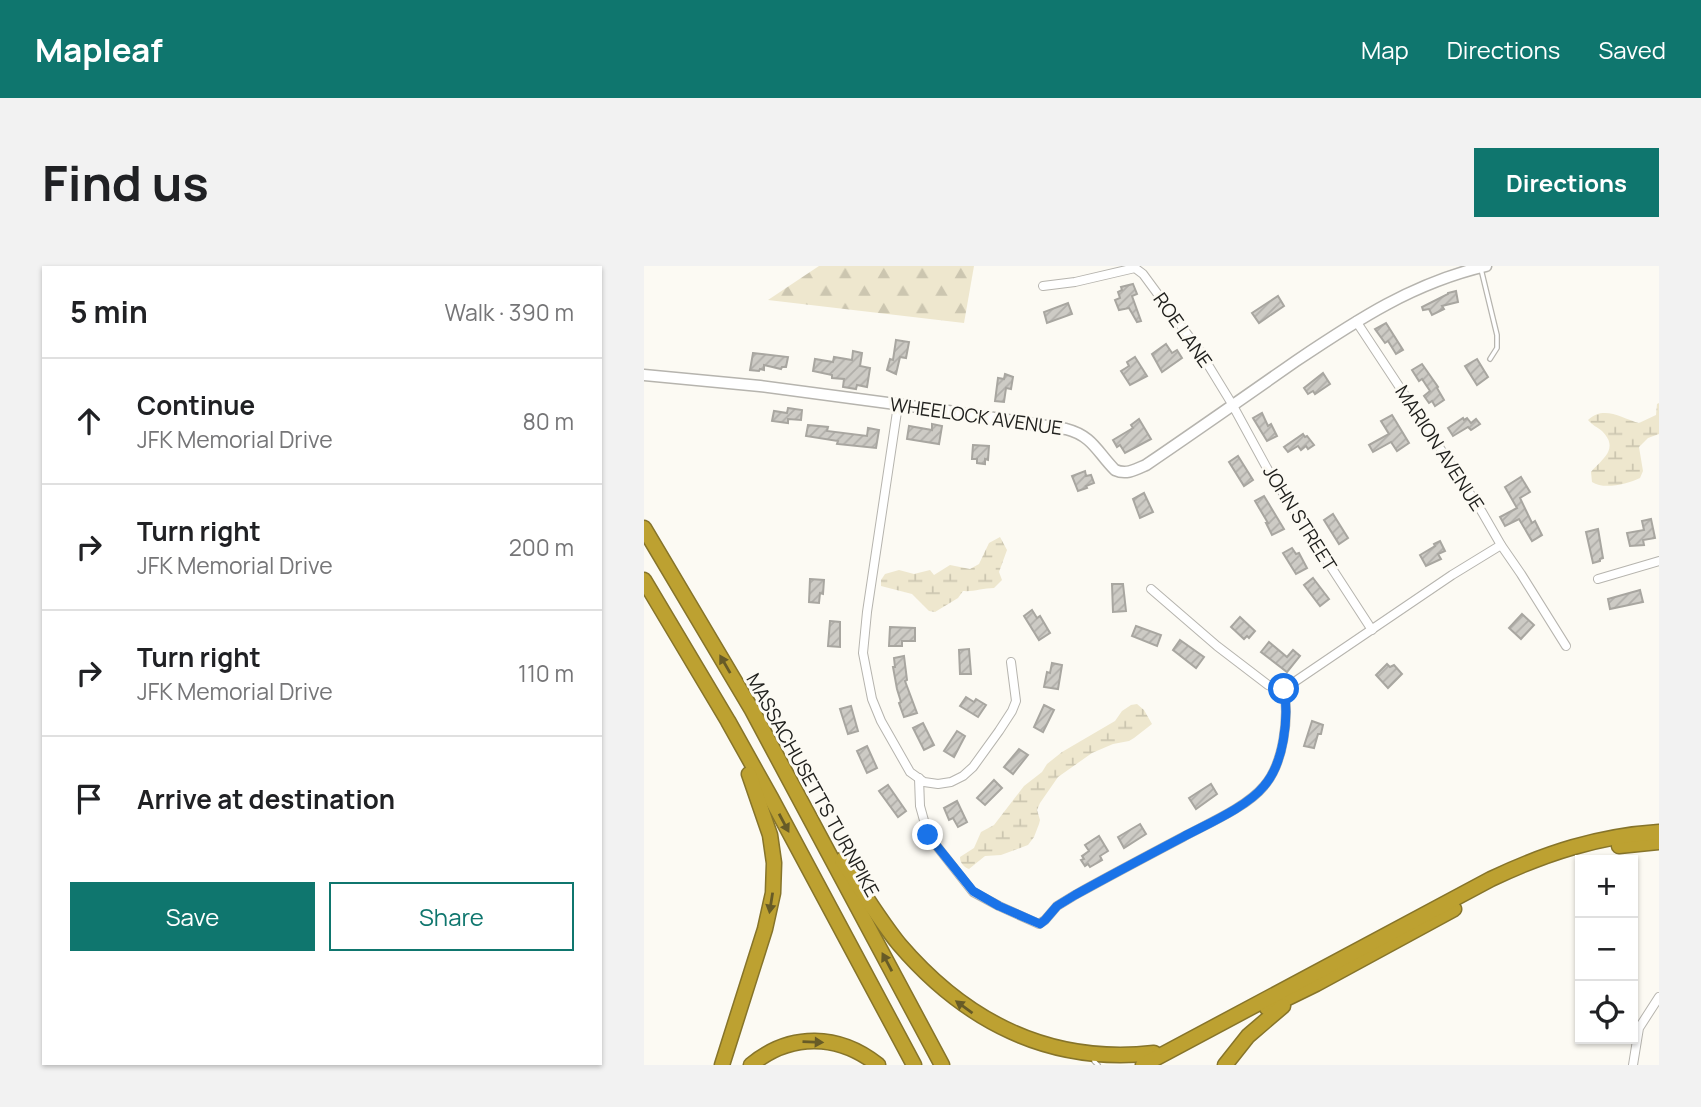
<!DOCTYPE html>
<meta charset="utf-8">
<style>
:root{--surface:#fff;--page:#f2f2f2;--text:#202124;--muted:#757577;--line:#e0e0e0;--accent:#0f766e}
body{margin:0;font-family:Manrope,sans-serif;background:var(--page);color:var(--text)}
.controls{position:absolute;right:21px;bottom:21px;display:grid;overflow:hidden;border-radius:0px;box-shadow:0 2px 5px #0004}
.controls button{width:63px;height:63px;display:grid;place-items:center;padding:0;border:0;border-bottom:2px solid var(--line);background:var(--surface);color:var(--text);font:35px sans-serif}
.stop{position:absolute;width:21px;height:21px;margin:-16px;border:5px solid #1a73e8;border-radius:50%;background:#fff}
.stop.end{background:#1a73e8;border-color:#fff;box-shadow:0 2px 7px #0008}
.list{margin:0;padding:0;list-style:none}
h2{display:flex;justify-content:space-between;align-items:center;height:91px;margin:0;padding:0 28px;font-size:30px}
h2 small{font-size:23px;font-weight:400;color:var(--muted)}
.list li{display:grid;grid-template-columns:46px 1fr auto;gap:21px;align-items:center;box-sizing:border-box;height:126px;padding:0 28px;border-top:2px solid var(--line)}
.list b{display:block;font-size:26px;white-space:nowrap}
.list p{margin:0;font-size:23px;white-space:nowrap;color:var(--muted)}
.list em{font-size:23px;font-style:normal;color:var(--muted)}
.actions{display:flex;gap:14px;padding:21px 28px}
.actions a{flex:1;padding:16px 0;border:2px solid var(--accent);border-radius:0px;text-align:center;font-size:24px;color:var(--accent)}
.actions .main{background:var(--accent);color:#fff}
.icon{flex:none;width:38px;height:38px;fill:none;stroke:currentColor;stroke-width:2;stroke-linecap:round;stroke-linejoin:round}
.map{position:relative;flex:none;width:1015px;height:799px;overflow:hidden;border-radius:0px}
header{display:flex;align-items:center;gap:42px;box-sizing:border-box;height:98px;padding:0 35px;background:var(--accent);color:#fff}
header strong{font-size:33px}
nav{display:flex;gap:38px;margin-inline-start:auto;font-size:24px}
.intro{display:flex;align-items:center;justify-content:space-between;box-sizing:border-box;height:168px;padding:0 42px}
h1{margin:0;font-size:49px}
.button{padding:18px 32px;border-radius:0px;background:var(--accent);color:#fff;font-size:24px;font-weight:700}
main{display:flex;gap:42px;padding:0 42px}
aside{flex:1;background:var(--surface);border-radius:0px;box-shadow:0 2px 5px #0004}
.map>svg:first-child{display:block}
</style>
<header>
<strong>Mapleaf</strong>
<nav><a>Map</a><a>Directions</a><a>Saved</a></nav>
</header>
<div class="intro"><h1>Find us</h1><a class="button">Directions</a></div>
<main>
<aside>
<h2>5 min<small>Walk · 390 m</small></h2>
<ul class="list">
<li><svg class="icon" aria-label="ahead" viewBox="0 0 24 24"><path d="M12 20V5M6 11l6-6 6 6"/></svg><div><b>Continue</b><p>JFK Memorial Drive</p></div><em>80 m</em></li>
<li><svg class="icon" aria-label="right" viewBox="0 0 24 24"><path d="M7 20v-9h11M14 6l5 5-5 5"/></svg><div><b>Turn right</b><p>JFK Memorial Drive</p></div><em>200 m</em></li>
<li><svg class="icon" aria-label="right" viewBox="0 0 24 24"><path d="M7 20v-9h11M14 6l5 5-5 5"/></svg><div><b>Turn right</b><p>JFK Memorial Drive</p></div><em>110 m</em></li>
<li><svg class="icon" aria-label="arrive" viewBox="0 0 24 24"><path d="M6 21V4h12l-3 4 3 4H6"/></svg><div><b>Arrive at destination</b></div></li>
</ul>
<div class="actions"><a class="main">Save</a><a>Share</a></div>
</aside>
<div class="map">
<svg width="1015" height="799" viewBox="0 0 1015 799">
<defs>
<pattern id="forest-firs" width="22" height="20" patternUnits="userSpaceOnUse" patternTransform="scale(1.75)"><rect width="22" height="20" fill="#eee7ce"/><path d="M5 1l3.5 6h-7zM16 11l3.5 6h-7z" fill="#ccc6b0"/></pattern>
<pattern id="wetland-marsh" width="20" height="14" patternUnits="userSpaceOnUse" patternTransform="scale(1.75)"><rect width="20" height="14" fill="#eee7ce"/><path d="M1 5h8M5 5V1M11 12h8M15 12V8" fill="none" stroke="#ccc6b0"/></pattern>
<pattern id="building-hatch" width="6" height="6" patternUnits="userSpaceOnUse" patternTransform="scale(1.75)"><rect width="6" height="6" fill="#cdcbc5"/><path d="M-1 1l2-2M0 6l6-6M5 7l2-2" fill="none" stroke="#b0aea9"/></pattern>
</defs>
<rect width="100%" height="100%" fill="#fcfaf3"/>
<polygon fill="url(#forest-firs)" points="175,0 330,0 320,57 124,34"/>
<g fill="url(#wetland-marsh)">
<path d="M1015,137V168L1004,172L995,181L999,205L996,212C983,218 960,224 948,216L947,206C958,193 976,183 958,165C953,161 948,159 944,154C960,139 977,152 995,157L1012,149L1013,138Z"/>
<path d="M356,271L363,284L355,306L358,314L350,322C339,322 329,326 319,325L314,332L291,346L285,345L268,328L237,320V314L241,308L255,304L270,308L286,304L290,309L306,299L326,303L335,298L345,277Z"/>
<path d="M493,438L500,444L508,458L490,472L485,475L469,478L448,487L414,511L396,537L393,544L396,554L395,558L390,571L384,579L357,589L341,590L325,603C320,601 316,597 316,591L330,582L337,566L350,559L380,520L398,506L403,498L418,486L471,455L478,445L487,439Z"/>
</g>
<g fill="url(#building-hatch)" stroke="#a8a6a0" stroke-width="2">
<polygon points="489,18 493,28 488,30 497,55 493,56 485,42 475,44 471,34 476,32 474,26 478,24 477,21"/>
<polygon points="812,25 814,36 798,40 800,43 788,49 785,43 779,44 778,41 804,28 804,27"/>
<polygon points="634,30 640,40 615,57 608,47"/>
<polygon points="424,37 428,48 403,57 400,46"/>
<polygon points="742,57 759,84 752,88 744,75 741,77 731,63"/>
<polygon points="252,74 265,76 262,92 256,91 252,108 243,104 246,93 249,94"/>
<polygon points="522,78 528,87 533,84 538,92 518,106 508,88"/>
<polygon points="209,85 218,87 216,100 226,102 223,121 213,119 212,123 199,121 200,113 188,112 188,109 169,105 171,93 189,96 190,91 208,94"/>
<polygon points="109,87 144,91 142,101 138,101 137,103 120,99 120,104 116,103 115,105 106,104"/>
<polygon points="491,91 503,110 486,119 477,105 485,100 483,96"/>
<polygon points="833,93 844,111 833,119 821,100"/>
<polygon points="778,98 794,121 793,122 800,134 791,140 788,135 785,137 780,130 786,125 778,113 775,115 768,104"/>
<polygon points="679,107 686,118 671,128 669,125 664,128 660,122"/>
<polygon points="361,108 369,111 367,123 362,122 360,136 351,135 354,112 360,113"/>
<polygon points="144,142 158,144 157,154 144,153 144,157 128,155 130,145 143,147"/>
<polygon points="618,147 624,160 627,158 633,170 623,175 609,152"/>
<polygon points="748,149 765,177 753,185 747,176 729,186 725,179 745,168 737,155"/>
<polygon points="819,152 820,154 823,152 827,157 832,153 836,158 827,164 824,161 809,170 804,162"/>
<polygon points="495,153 507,173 481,187 476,179 473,181 469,174 489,162 487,159"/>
<polygon points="288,158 298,160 295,178 263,173 265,160 288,164"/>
<polygon points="164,159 184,161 183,165 223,170 224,162 235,164 232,182 193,178 194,175 162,170"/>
<polygon points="659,168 661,171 663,170 670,179 664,183 662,180 657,184 654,180 644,186 640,181"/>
<polygon points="329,179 345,180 344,194 341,193 341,198 333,197 333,193 328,193"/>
<polygon points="594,190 609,214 600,220 585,196"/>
<polygon points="441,205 442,210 447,209 450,217 442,220 443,222 434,225 428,210"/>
<polygon points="877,211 886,226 876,232 888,257 891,255 898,269 888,275 875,253 861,260 856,251 873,242 861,221"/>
<polygon points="500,227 509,246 496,252 489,233"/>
<polygon points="620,230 640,263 628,269 622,257 624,257 611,235"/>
<polygon points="689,248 704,272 695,278 680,254"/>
<polygon points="1007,253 1011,272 999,274 1000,279 986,280 983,267 1000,264 998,255"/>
<polygon points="954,263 959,292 956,293 956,295 949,297 942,266"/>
<polygon points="796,275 801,285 794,288 797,293 782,300 776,289 791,280 790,278"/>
<polygon points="648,282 652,288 655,287 663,302 652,308 639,287"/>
<polygon points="669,312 685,333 676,340 660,319"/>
<polygon points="166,313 180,314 179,328 176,327 175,337 165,336"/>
<polygon points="468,318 479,318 482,345 469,346"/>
<polygon points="996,324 999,336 966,343 964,333"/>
<polygon points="388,344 393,352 396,350 406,367 395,374 380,350"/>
<polygon points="878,348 890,359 877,373 865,362"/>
<polygon points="596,351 611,365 605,372 603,370 600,373 587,361"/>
<polygon points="186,355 196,356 196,381 184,380"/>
<polygon points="492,360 517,369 513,380 488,370"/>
<polygon points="246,361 271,362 271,375 258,375 258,380 245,380"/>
<polygon points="536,374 560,391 552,402 529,384"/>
<polygon points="625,376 643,391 649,384 656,390 643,406 617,386"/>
<polygon points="325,383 327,408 316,408 315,384"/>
<polygon points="260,390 263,414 261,415 273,447 260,451 255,437 257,436 253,423 249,401 251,401 250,392"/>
<polygon points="408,397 418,399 414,423 400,421 403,406 406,407"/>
<polygon points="743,398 746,401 750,399 758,408 744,422 732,409"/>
<polygon points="322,431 330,436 332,433 342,439 334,451 316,440"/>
<polygon points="400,439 410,444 399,466 390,461"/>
<polygon points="207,440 214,465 204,468 196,443"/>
<polygon points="668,455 679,459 677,468 674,468 670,482 660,480"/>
<polygon points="279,457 290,479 280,484 269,462"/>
<polygon points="313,465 321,470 310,491 300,485"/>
<polygon points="223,480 233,502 223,507 213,485"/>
<polygon points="375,483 384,489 369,508 360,501"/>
<polygon points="350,514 358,522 341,539 333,532"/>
<polygon points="567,518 573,528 552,543 545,532"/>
<polygon points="244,519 262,545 254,551 235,525"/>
<polygon points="313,535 323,556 314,561 309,552 305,554 300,542"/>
<polygon points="496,558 502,568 480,582 474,571"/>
<polygon points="455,570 464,585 456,590 458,594 446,601 444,598 441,600 437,594 440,593 438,590 445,585 441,579"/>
</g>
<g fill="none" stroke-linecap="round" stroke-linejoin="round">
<defs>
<g id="lane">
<polyline points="837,3 853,69 853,82 846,93"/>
<polyline points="450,795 454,799"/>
</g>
<g id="street">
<polyline points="399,20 431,16 491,2 499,8 555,84 588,138 624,204 728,364"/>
<polyline points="712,55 838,246 857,279 877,308 922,380"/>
<polyline points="254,139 223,346 219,387 228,433 237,455 266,506 280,516 294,518 307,516 319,510 329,501 355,465 368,445 372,435 367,396"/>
<polyline points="954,313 1015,295"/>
<polyline points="507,323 573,380 624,419 633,423 640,423"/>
<path d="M275,512L276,540L284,569L329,626L355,640L395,658L401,654L413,640L431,629C467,609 503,590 539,571C563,558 603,541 620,520C640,497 645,451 640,423L808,309L857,279"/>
<polyline points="989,799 995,762 1015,731"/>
</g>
<path id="secondary" d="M0,109L116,120L304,145L422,163C449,170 453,186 471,204C482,209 491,204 502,199C552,165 602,130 652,95C713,54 769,17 842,0"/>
<g id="highway">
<polyline points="0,262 108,444 298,799"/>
<polyline points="0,314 84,455 127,532 270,799"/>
<polyline points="975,580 1015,576"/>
<path d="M198,594C216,622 234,652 255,678C320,754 404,799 510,787"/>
<polyline points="623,742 672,718 810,643"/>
<polyline points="78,799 121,663 129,627 130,597 126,569 105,508"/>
<path d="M107,799C147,766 195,768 234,799"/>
<path d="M499,799L847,613C902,587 954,570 1015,566"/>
<polyline points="581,799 604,770 639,740"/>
</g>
</defs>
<use href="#lane" stroke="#b6b4ae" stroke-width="6"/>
<use href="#street" stroke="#b6b4ae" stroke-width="10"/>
<use href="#secondary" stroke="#b6b4ae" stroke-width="13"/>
<use href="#highway" stroke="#86742a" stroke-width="17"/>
<use href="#lane" stroke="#fff" stroke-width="3.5"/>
<use href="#street" stroke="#fff" stroke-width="8"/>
<use href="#secondary" stroke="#fff" stroke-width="10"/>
<use href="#highway" stroke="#bda131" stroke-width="14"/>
</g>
<defs><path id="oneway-solid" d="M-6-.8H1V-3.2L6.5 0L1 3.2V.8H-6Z" transform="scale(1.75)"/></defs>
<g fill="#675b27">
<use href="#oneway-solid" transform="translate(81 398) rotate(-120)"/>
<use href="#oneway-solid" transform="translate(140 557) rotate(62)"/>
<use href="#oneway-solid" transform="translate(127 637) rotate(99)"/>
<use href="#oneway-solid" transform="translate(243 696) rotate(-118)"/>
<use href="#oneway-solid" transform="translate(320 741) rotate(-144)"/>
<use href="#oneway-solid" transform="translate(169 776) rotate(2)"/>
</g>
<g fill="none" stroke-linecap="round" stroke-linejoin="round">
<path stroke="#1a73e8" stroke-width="9" d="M284,569L329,625L355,640L396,658L401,654L413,640L431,629C467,609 503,590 539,571C563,558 603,541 620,520C640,497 645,452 640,423"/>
</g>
<g text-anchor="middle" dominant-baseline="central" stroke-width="6" stroke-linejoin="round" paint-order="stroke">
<g font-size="19" fill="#21211e" stroke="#fcfaf3">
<text transform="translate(539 64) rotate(55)">ROE LANE</text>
<text transform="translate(332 150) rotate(8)">WHEELOCK AVENUE</text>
<text transform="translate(796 182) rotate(57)">MARION AVENUE</text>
<text transform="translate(656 252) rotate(58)">JOHN STREET</text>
<text transform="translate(169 519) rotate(61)">MASSACHUSETTS TURNPIKE</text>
</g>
</g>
</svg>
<div class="controls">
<button>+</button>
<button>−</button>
<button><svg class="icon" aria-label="locate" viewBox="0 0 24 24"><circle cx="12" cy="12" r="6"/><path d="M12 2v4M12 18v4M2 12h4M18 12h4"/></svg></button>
</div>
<div class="stop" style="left:640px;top:423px"></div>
<div class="stop end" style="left:284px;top:569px"></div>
</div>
</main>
